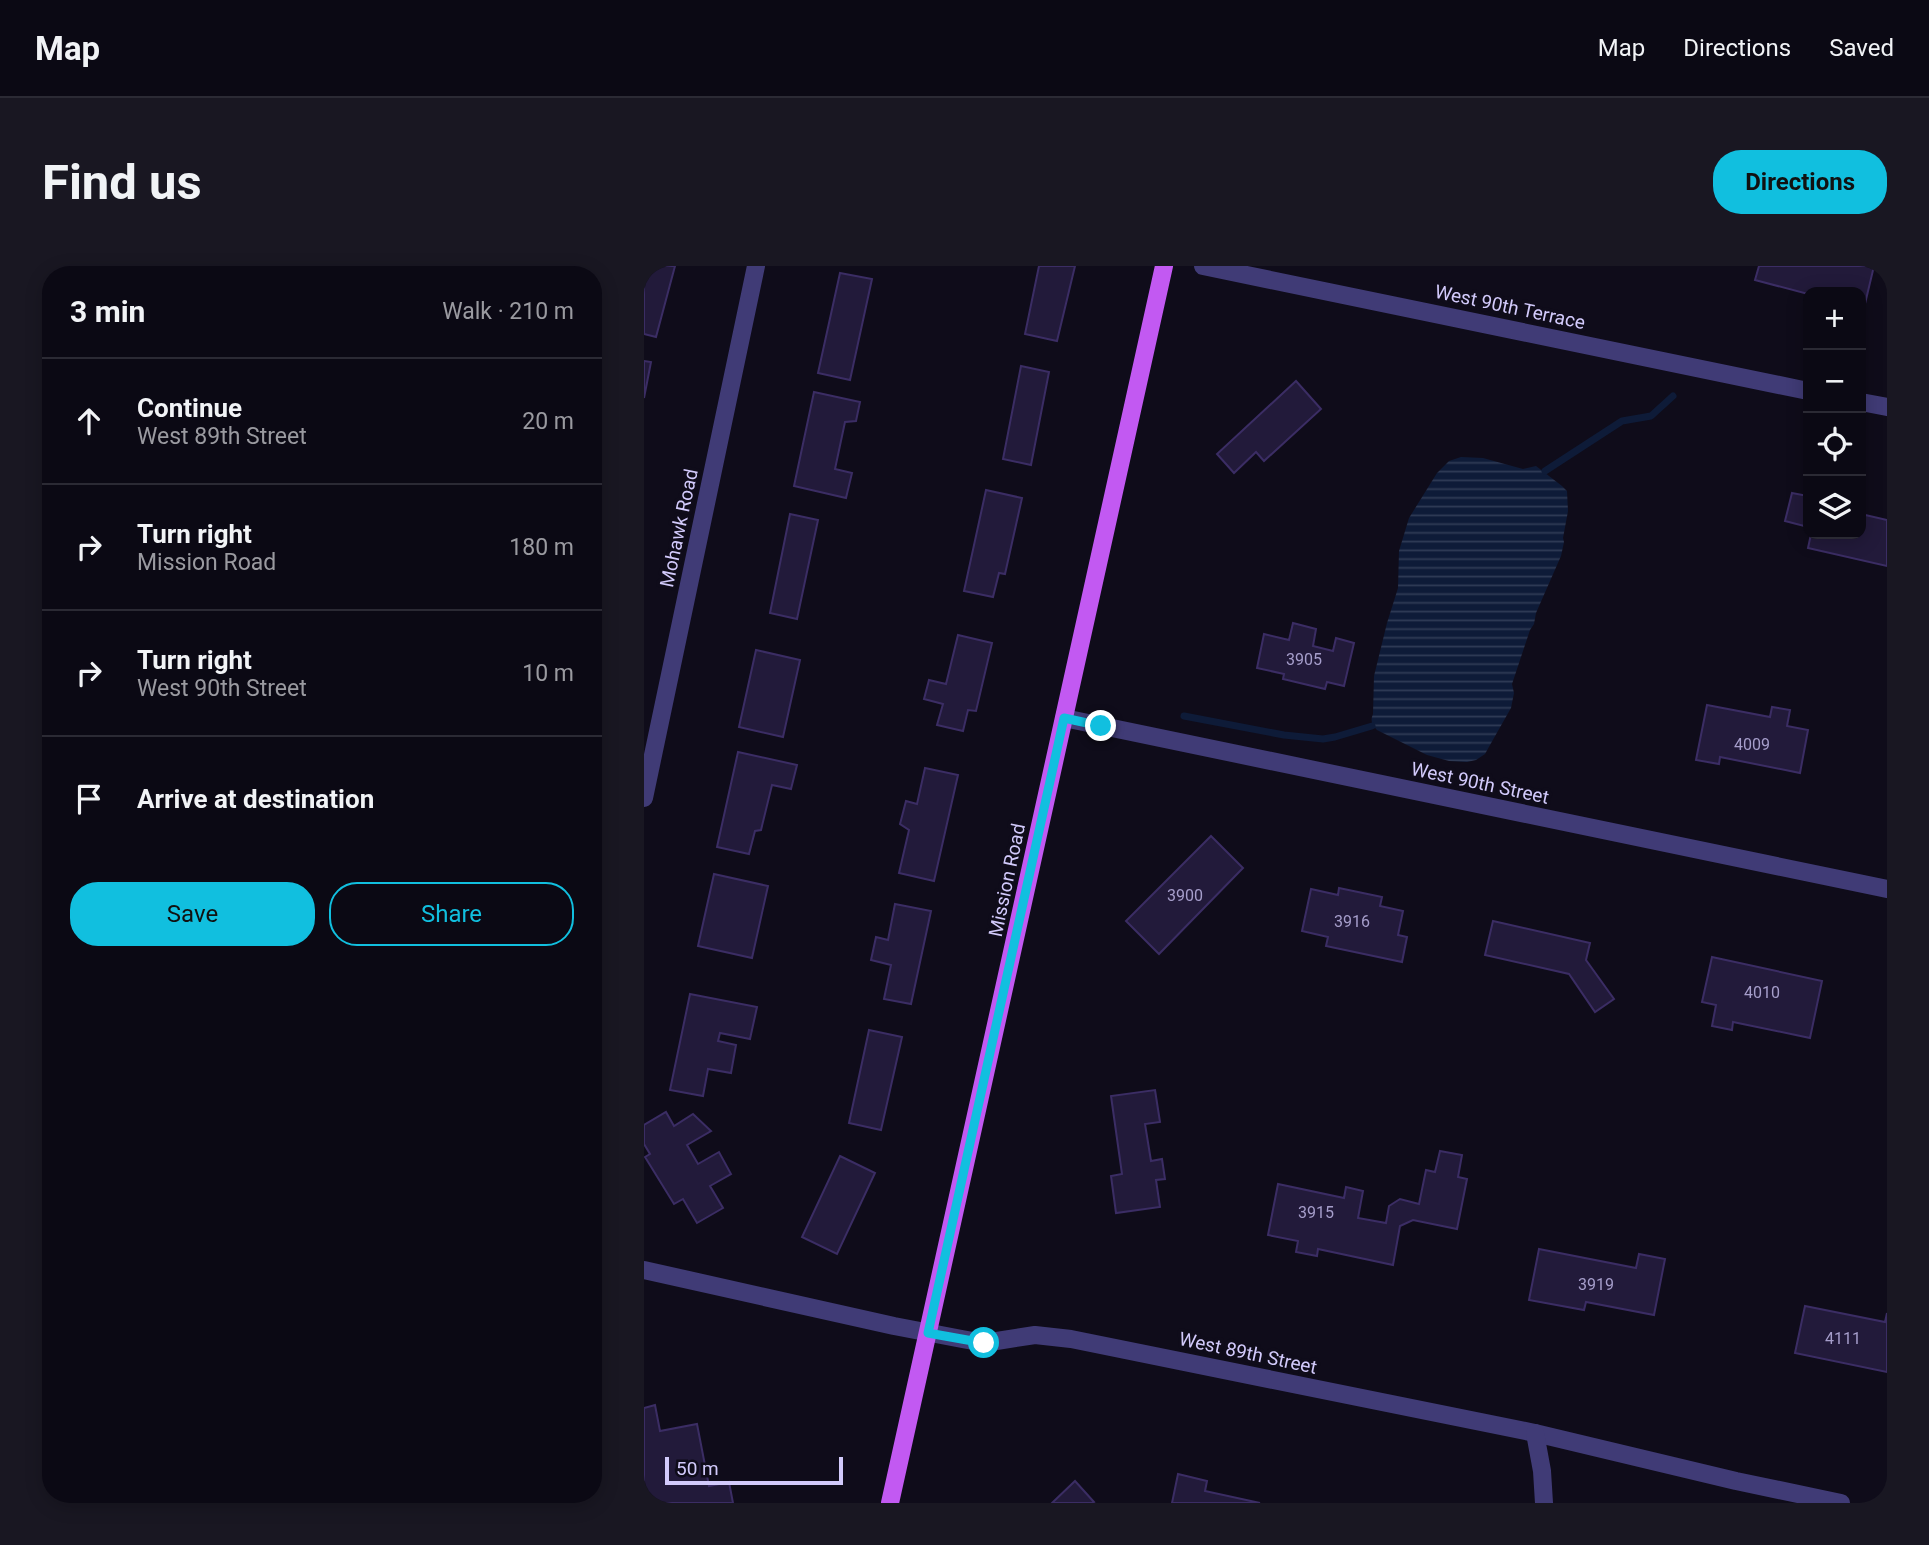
<!DOCTYPE html>
<meta charset="utf-8">
<style>
:root{--surface:#0b0914;--page:#191722;--text:#f1f3f6;--muted:#9a9aa0;--line:#2b2a34;--accent:#11bfdf}
body{margin:0;font-family:Roboto,sans-serif;background:var(--page);color:var(--text)}
.controls{position:absolute;right:21px;top:21px;display:grid;overflow:hidden;border-radius:14px;box-shadow:0 4px 18px #0003}
.controls button{width:63px;height:63px;display:grid;place-items:center;padding:0;border:0;border-bottom:2px solid var(--line);background:var(--surface);color:var(--text);font:35px sans-serif}
.scale{position:absolute;left:21px;bottom:18px;width:178px;box-sizing:border-box;padding-left:7px;border:4px solid #d2cafb;border-top:0;font-size:19px;line-height:24px;white-space:nowrap;color:#d2cafb;-webkit-text-stroke:5px #0f0c1a;paint-order:stroke}
.stop{position:absolute;width:21px;height:21px;margin:-16px;border:5px solid #11bfdf;border-radius:50%;background:#fff}
.stop.end{background:#11bfdf;border-color:#fff;box-shadow:0 2px 7px #0008}
.list{margin:0;padding:0;list-style:none}
h2{display:flex;justify-content:space-between;align-items:center;height:91px;margin:0;padding:0 28px;font-size:30px}
h2 small{font-size:23px;font-weight:400;color:var(--muted)}
.list li{display:grid;grid-template-columns:46px 1fr auto;gap:21px;align-items:center;box-sizing:border-box;height:126px;padding:0 28px;border-top:2px solid var(--line)}
.list b{display:block;font-size:26px;white-space:nowrap}
.list p{margin:0;font-size:23px;white-space:nowrap;color:var(--muted)}
.list em{font-size:23px;font-style:normal;color:var(--muted)}
.actions{display:flex;gap:14px;padding:21px 28px}
.actions a{flex:1;padding:16px 0;border:2px solid var(--accent);border-radius:28px;text-align:center;font-size:24px;color:var(--accent)}
.actions .main{background:var(--accent);color:#111}
.icon{flex:none;width:38px;height:38px;fill:none;stroke:currentColor;stroke-width:2;stroke-linecap:round;stroke-linejoin:round}
.map{position:relative;flex:none;width:1243px;height:1237px;overflow:hidden;border-radius:28px}
header{display:flex;align-items:center;gap:42px;box-sizing:border-box;height:98px;padding:0 35px;background:var(--surface);border-bottom:2px solid var(--line)}
header strong{font-size:33px}
nav{display:flex;gap:38px;margin-inline-start:auto;font-size:24px}
.intro{display:flex;align-items:center;justify-content:space-between;box-sizing:border-box;height:168px;padding:0 42px}
h1{margin:0;font-size:49px}
.button{padding:18px 32px;border-radius:28px;background:var(--accent);color:#111;font-size:24px;font-weight:700}
main{display:flex;gap:42px;padding:0 42px}
aside{flex:1;background:var(--surface);border-radius:28px;box-shadow:0 4px 18px #0003}
.map>svg:first-child{display:block}
</style>
<header>
<strong>Map</strong>
<nav><a>Map</a><a>Directions</a><a>Saved</a></nav>
</header>
<div class="intro"><h1>Find us</h1><a class="button">Directions</a></div>
<main>
<aside>
<h2>3 min<small>Walk · 210 m</small></h2>
<ul class="list">
<li><svg class="icon" aria-label="ahead" viewBox="0 0 24 24"><path d="M12 20V5M6 11l6-6 6 6"/></svg><div><b>Continue</b><p>West 89th Street</p></div><em>20 m</em></li>
<li><svg class="icon" aria-label="right" viewBox="0 0 24 24"><path d="M7 20v-9h11M14 6l5 5-5 5"/></svg><div><b>Turn right</b><p>Mission Road</p></div><em>180 m</em></li>
<li><svg class="icon" aria-label="right" viewBox="0 0 24 24"><path d="M7 20v-9h11M14 6l5 5-5 5"/></svg><div><b>Turn right</b><p>West 90th Street</p></div><em>10 m</em></li>
<li><svg class="icon" aria-label="arrive" viewBox="0 0 24 24"><path d="M6 21V4h12l-3 4 3 4H6"/></svg><div><b>Arrive at destination</b></div></li>
</ul>
<div class="actions"><a class="main">Save</a><a>Share</a></div>
</aside>
<div class="map">
<svg width="1243" height="1237" viewBox="0 0 1243 1237">
<defs>
<pattern id="water-rules" width="6" height="5" patternUnits="userSpaceOnUse" patternTransform="scale(1.75)"><rect width="6" height="5" fill="#0e1b38"/><path d="M0 2.5h6" fill="none" stroke="#303b56"/></pattern>
</defs>
<rect width="100%" height="100%" fill="#0f0c1a"/>
<path fill="url(#water-rules)" d="M817,191L839,192L879,203L892,200L918,220L923,225L924,245L919,272L920,276L917,290L892,347L890,358L886,364L868,418L870,427L867,442L846,479L841,488L832,494L823,496L805,495L783,489L733,464C728,459 726,455 729,448L730,410L743,357L754,322L755,285L765,252L793,207L805,195Z"/>
<g fill="none" stroke-linecap="round" stroke-linejoin="round">
<g stroke="#0e1b38" stroke-width="7">
<polyline points="901,205 978,155 1007,150 1029,130"/>
<polyline points="540,450 640,469 679,473 691,471 728,460"/>
</g>
</g>
<g fill="#221a3a" stroke="#3b2d64" stroke-width="2">
<polygon points="0,0 31,0 12,71 0,68"/>
<polygon points="395,0 431,0 413,75 381,68"/>
<polygon points="1115,0 1230,0 1220,42 1217,41 1217,26 1164,26 1164,28 1111,14"/>
<polygon points="196,7 228,13 206,114 174,107"/>
<polygon points="0,95 7,96 0,132"/>
<polygon points="377,100 405,106 387,199 359,193"/>
<polygon points="652,115 677,143 620,195 612,186 590,207 573,188"/>
<polygon points="170,126 216,136 212,155 201,156 191,203 208,207 202,232 150,220"/>
<polygon points="342,224 378,232 361,308 355,307 349,331 320,325"/>
<polygon points="1148,227 1164,230 1164,261 1141,255"/>
<polygon points="146,248 174,254 153,353 126,347"/>
<polygon points="1217,248 1243,254 1243,300 1164,282 1167,268 1217,268"/>
<polygon points="649,357 672,363 669,380 689,385 692,372 710,377 700,420 683,416 681,423 639,413 640,408 613,402 620,368 645,374"/>
<polygon points="314,369 348,377 332,445 324,444 319,465 293,459 299,438 280,433 285,414 302,418"/>
<polygon points="112,384 156,394 139,471 95,461"/>
<polygon points="1063,439 1126,451 1128,441 1146,444 1143,460 1164,464 1156,507 1076,491 1075,498 1052,494"/>
<polygon points="94,486 153,499 147,523 128,519 117,564 111,565 105,588 73,581"/>
<polygon points="281,502 314,509 290,615 255,607 265,564 256,558 262,535 273,538"/>
<polygon points="567,570 599,602 515,688 482,655"/>
<polygon points="70,608 124,620 108,692 54,680"/>
<polygon points="695,622 738,631 736,640 759,645 754,669 763,671 758,696 682,680 684,671 658,665 667,623 694,629"/>
<polygon points="251,638 287,645 267,738 240,733 247,699 227,694 232,671 244,674"/>
<polygon points="849,655 946,677 942,694 970,733 951,746 925,708 841,689"/>
<polygon points="1068,691 1178,715 1166,772 1089,756 1088,764 1068,760 1072,739 1058,736"/>
<polygon points="46,728 113,741 106,773 76,767 74,775 92,779 87,807 64,803 59,830 26,824"/>
<polygon points="225,764 258,771 237,864 205,857"/>
<polygon points="511,824 516,856 501,858 507,895 518,893 521,913 512,914 516,941 472,947 467,910 478,908 467,830"/>
<polygon points="22,846 30,860 49,848 67,865 43,879 54,898 75,886 87,908 66,920 79,942 53,957 39,933 30,938 1,891 6,888 0,878 0,859"/>
<polygon points="796,885 818,889 814,911 823,913 813,963 769,954 756,960 749,999 674,983 673,990 652,986 654,975 624,969 634,918 700,932 702,921 719,925 714,952 742,957 745,940 756,933 775,938 782,904 791,906"/>
<polygon points="196,890 231,907 193,988 158,971"/>
<polygon points="895,983 992,1002 995,988 1021,993 1010,1049 942,1036 940,1044 885,1034"/>
<polygon points="1161,1040 1241,1056 1243,1047 1243,1106 1151,1087"/>
<polygon points="11,1139 16,1165 53,1158 65,1220 85,1216 89,1237 3,1237 0,1222 0,1142"/>
<polygon points="534,1208 563,1215 561,1225 616,1237 528,1237"/>
<polygon points="431,1215 450,1236 448,1237 408,1237"/>
</g>
<g fill="none" stroke-linecap="round" stroke-linejoin="round">
<g stroke="#403b76" stroke-width="18">
<polyline points="559,0 1164,125"/>
<polyline points="1217,136 1243,141"/>
<polyline points="420,452 1243,623"/>
<polyline points="0,532 112,0"/>
<polyline points="0,1004 250,1060 318,1073 340,1077 391,1069 427,1073 891,1167 1092,1215 1197,1237"/>
<polyline points="891,1167 898,1205 900,1237"/>
</g>
<polyline stroke="#c259f2" stroke-width="18" points="246,1237 520,0"/>
</g>
<g fill="none" stroke-linecap="round" stroke-linejoin="round">
<polyline stroke="#11bfdf" stroke-width="9" points="340,1077 284,1067 420,452 457,460"/>
</g>
<g text-anchor="middle" dominant-baseline="central" stroke-width="7" stroke-linejoin="round" paint-order="stroke">
<g font-size="16" fill="#a69ecb">
<text x="660" y="393">3905</text>
<text x="1108" y="478">4009</text>
<text x="541" y="629">3900</text>
<text x="708" y="655">3916</text>
<text x="1118" y="726">4010</text>
<text x="672" y="946">3915</text>
<text x="952" y="1018">3919</text>
<text x="1199" y="1072">4111</text>
</g>
<g font-size="19" fill="#d2cafb" stroke="#0f0c1a">
<text transform="translate(866 41) rotate(12)">West 90th Terrace</text>
<text transform="translate(35 262) rotate(-78)">Mohawk Road</text>
<text transform="translate(836 517) rotate(12)">West 90th Street</text>
<text transform="translate(363 614) rotate(-78)">Mission Road</text>
<text transform="translate(604 1087) rotate(12)">West 89th Street</text>
</g>
</g>
</svg>
<div class="controls">
<button>+</button>
<button>−</button>
<button><svg class="icon" aria-label="locate" viewBox="0 0 24 24"><circle cx="12" cy="12" r="6"/><path d="M12 2v4M12 18v4M2 12h4M18 12h4"/></svg></button>
<button><svg class="icon" aria-label="layers" viewBox="0 0 24 24"><path d="M12 4l9 5-9 5-9-5zM3 14l9 5 9-5"/></svg></button>
</div>
<div class="scale">50 m</div>
<div class="stop" style="left:340px;top:1077px"></div>
<div class="stop end" style="left:457px;top:460px"></div>
</div>
</main>
